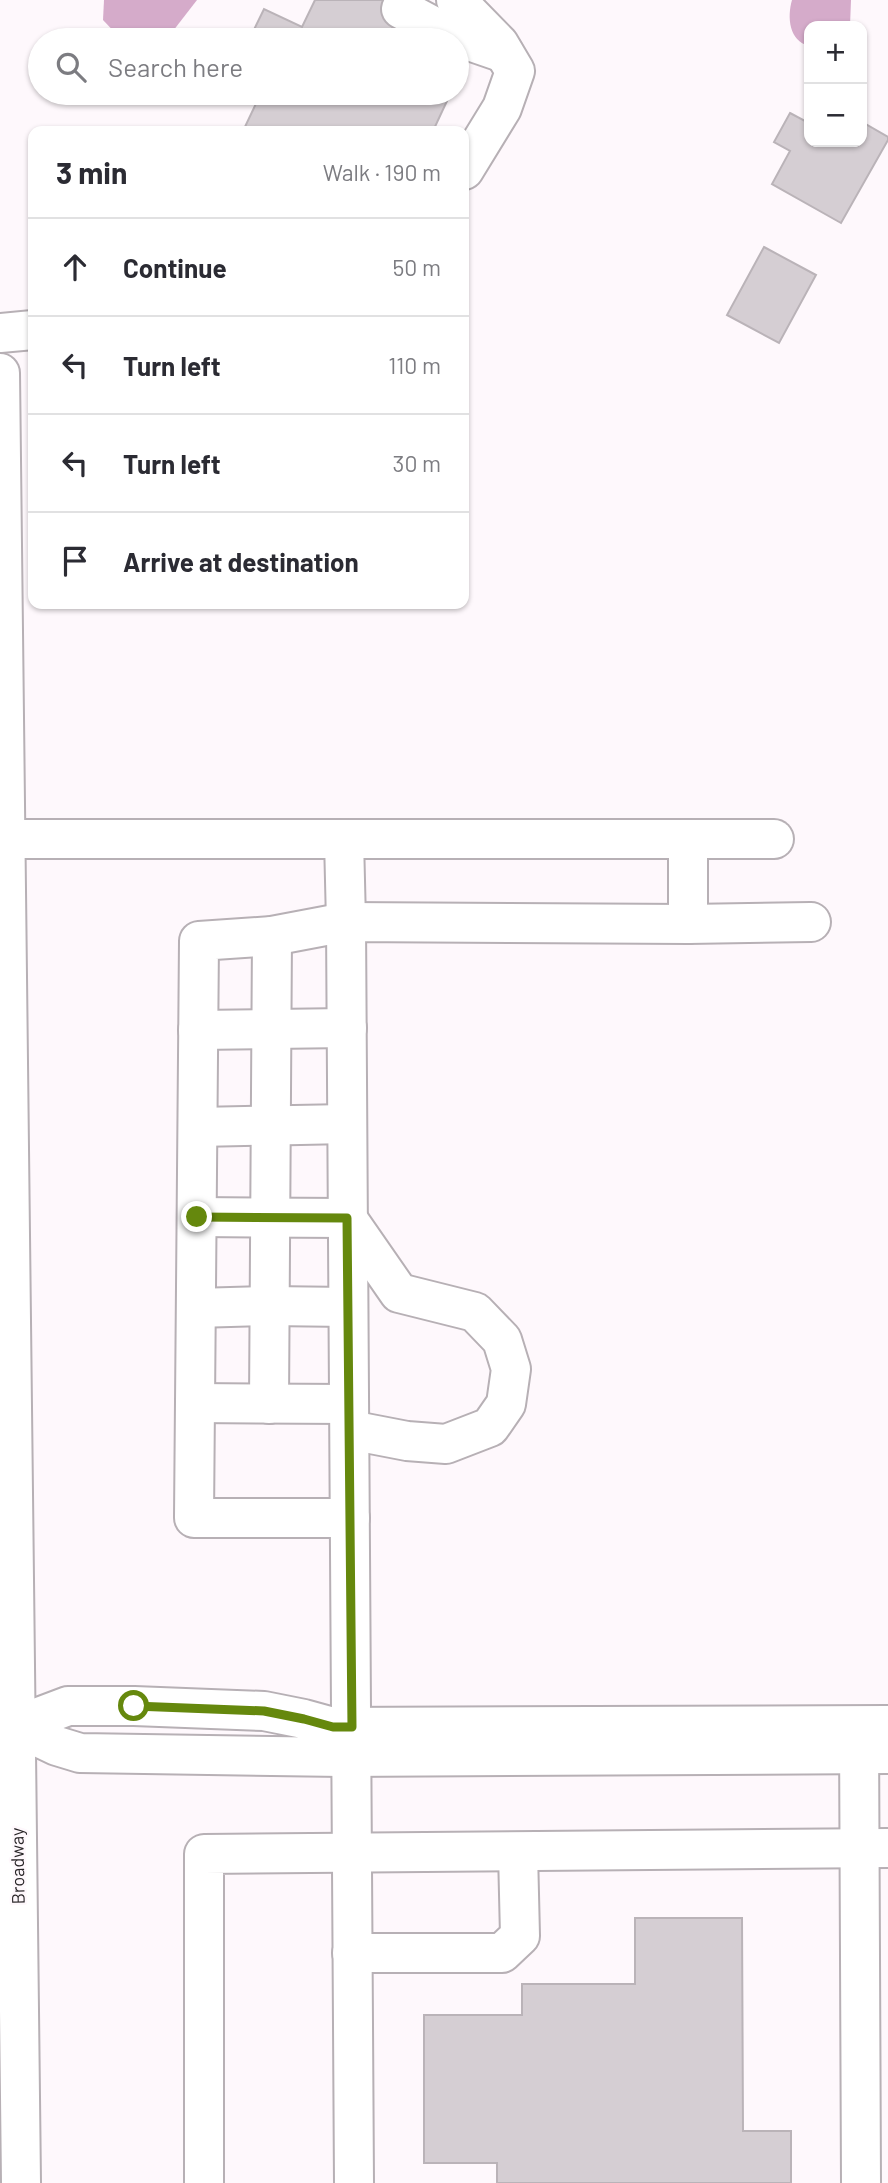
<!DOCTYPE html>
<meta charset="utf-8">
<style>
:root{--surface:#fff;--page:#f2f2f3;--text:#2b2b33;--muted:#7c7c81;--line:#e1e1e2}
body{margin:0;font-family:Barlow,sans-serif;background:var(--page);color:var(--text)}
.controls{position:absolute;right:21px;top:21px;display:grid;overflow:hidden;border-radius:14px;box-shadow:0 2px 5px #0004}
.controls button{width:63px;height:63px;display:grid;place-items:center;padding:0;border:0;border-bottom:2px solid var(--line);background:var(--surface);color:var(--text);font:35px sans-serif}
.stop{position:absolute;width:21px;height:21px;margin:-16px;border:5px solid #65880d;border-radius:50%;background:#fff}
.stop.end{background:#65880d;border-color:#fff;box-shadow:0 2px 7px #0008}
.list{margin:0;padding:0;list-style:none}
h2{display:flex;justify-content:space-between;align-items:center;height:91px;margin:0;padding:0 28px;font-size:30px}
h2 small{font-size:23px;font-weight:400;color:var(--muted)}
.list li{display:grid;grid-template-columns:46px 1fr auto;gap:21px;align-items:center;box-sizing:border-box;height:98px;padding:0 28px;border-top:2px solid var(--line)}
.list b{display:block;font-size:26px;white-space:nowrap}
.list em{font-size:23px;font-style:normal;color:var(--muted)}
.icon{flex:none;width:38px;height:38px;fill:none;stroke:currentColor;stroke-width:2;stroke-linecap:round;stroke-linejoin:round}
.map{position:relative;flex:none;width:888px;height:2183px;overflow:hidden}
.search{position:absolute;background:var(--surface);box-shadow:0 2px 5px #0004;left:28px;top:28px;width:441px;height:77px;display:flex;align-items:center;gap:18px;box-sizing:border-box;padding:0 24px;border-radius:38px;color:var(--muted);font-size:26px}
.panel{position:absolute;background:var(--surface);box-shadow:0 2px 5px #0004;left:28px;top:126px;width:441px;height:483px;border-radius:14px}
.map>svg:first-child{display:block}
</style>
<div class="map">
<svg width="888" height="2183" viewBox="0 0 888 2183">
<rect width="100%" height="100%" fill="#fef8fc"/>
<g fill="#d5abca">
<polygon points="104,0 197,0 166,40 122,40 103,20"/>
<path d="M792,0H851L850,26H809V46C789,41 787,17 792,0Z"/>
</g>
<g fill="#d5ced3" stroke="#bab3b8" stroke-width="2">
<polygon points="315,0 405,0 392,29 416,40 249,40 264,9 302,27"/>
<polygon points="261,93 436,93 434,95 447,101 433,131 243,131"/>
<polygon points="790,113 809,123 809,142 862,142 862,122 888,137 888,140 841,223 772,184 790,151 774,142"/>
<polygon points="764,247 816,275 779,343 727,315"/>
<polygon points="635,1918 742,1918 743,2131 791,2131 791,2183 497,2183 497,2163 424,2163 424,2015 522,2015 522,1984 635,1984"/>
</g>
<g fill="none" stroke-linecap="round" stroke-linejoin="round">
<defs>
<g id="minor">
<polyline points="456,0 499,44 515,71 502,108 464,170"/>
<polyline points="401,9 446,33 504,53"/>
<polyline points="0,333 33,330"/>
<polyline points="7,839 774,839"/>
<polyline points="344,839 346,922 354,2183"/>
<polyline points="688,839 688,924"/>
<polyline points="198,1030 347,1028"/>
<polyline points="198,1127 347,1124"/>
<polyline points="197,1217 347,1218 399,1293 475,1312 502,1340 511,1369 506,1404 490,1427 446,1444 407,1441 350,1430"/>
<polyline points="196,1308 269,1306 348,1307"/>
<polyline points="195,1403 349,1404"/>
<polyline points="269,1404 272,936"/>
<polyline points="350,1518 194,1518 199,941 272,936 346,922 688,924 811,922"/>
<polyline points="888,1725 333,1727 304,1719 264,1711 134,1706 68,1706 15,1726 57,1746 80,1753 342,1757 888,1754"/>
<polyline points="859,1730 861,2183"/>
<polyline points="352,1953 502,1953 520,1936 518,1852"/>
<polyline points="204,2183 204,1854 888,1848"/>
</g>
<polyline id="major" points="0,373 21,2183"/>
</defs>
<use href="#minor" stroke="#b7b0b5" stroke-width="42"/>
<use href="#major" stroke="#b7b0b5" stroke-width="42"/>
<use href="#minor" stroke="#fff" stroke-width="38"/>
<use href="#major" stroke="#fff" stroke-width="38"/>
</g>
<g fill="none" stroke-linecap="round" stroke-linejoin="round">
<polyline stroke="#65880d" stroke-width="9" points="134,1706 264,1711 304,1719 333,1727 352,1727 347,1218 197,1217"/>
</g>
<g text-anchor="middle" dominant-baseline="central" stroke-width="5" stroke-linejoin="round" paint-order="stroke">
<g font-size="18" fill="#282527" stroke="#fef8fc">
<text transform="translate(17 1866) rotate(-91)">Broadway</text>
</g>
</g>
</svg>
<div class="controls">
<button>+</button>
<button>−</button>
</div>
<div class="stop" style="left:134px;top:1706px"></div>
<div class="stop end" style="left:197px;top:1217px"></div>
<div class="search"><svg class="icon" aria-label="search" viewBox="0 0 24 24"><circle cx="10" cy="10" r="6"/><path d="M15 15l6 6"/></svg>Search here</div>
<section class="panel">
<h2>3 min<small>Walk · 190 m</small></h2>
<ul class="list">
<li><svg class="icon" aria-label="ahead" viewBox="0 0 24 24"><path d="M12 20V5M6 11l6-6 6 6"/></svg><div><b>Continue</b></div><em>50 m</em></li>
<li><svg class="icon" aria-label="left" viewBox="0 0 24 24"><path d="M17 20v-9H6M10 6l-5 5 5 5"/></svg><div><b>Turn left</b></div><em>110 m</em></li>
<li><svg class="icon" aria-label="left" viewBox="0 0 24 24"><path d="M17 20v-9H6M10 6l-5 5 5 5"/></svg><div><b>Turn left</b></div><em>30 m</em></li>
<li><svg class="icon" aria-label="arrive" viewBox="0 0 24 24"><path d="M6 21V4h12l-3 4 3 4H6"/></svg><div><b>Arrive at destination</b></div></li>
</ul>
</section>
</div>
